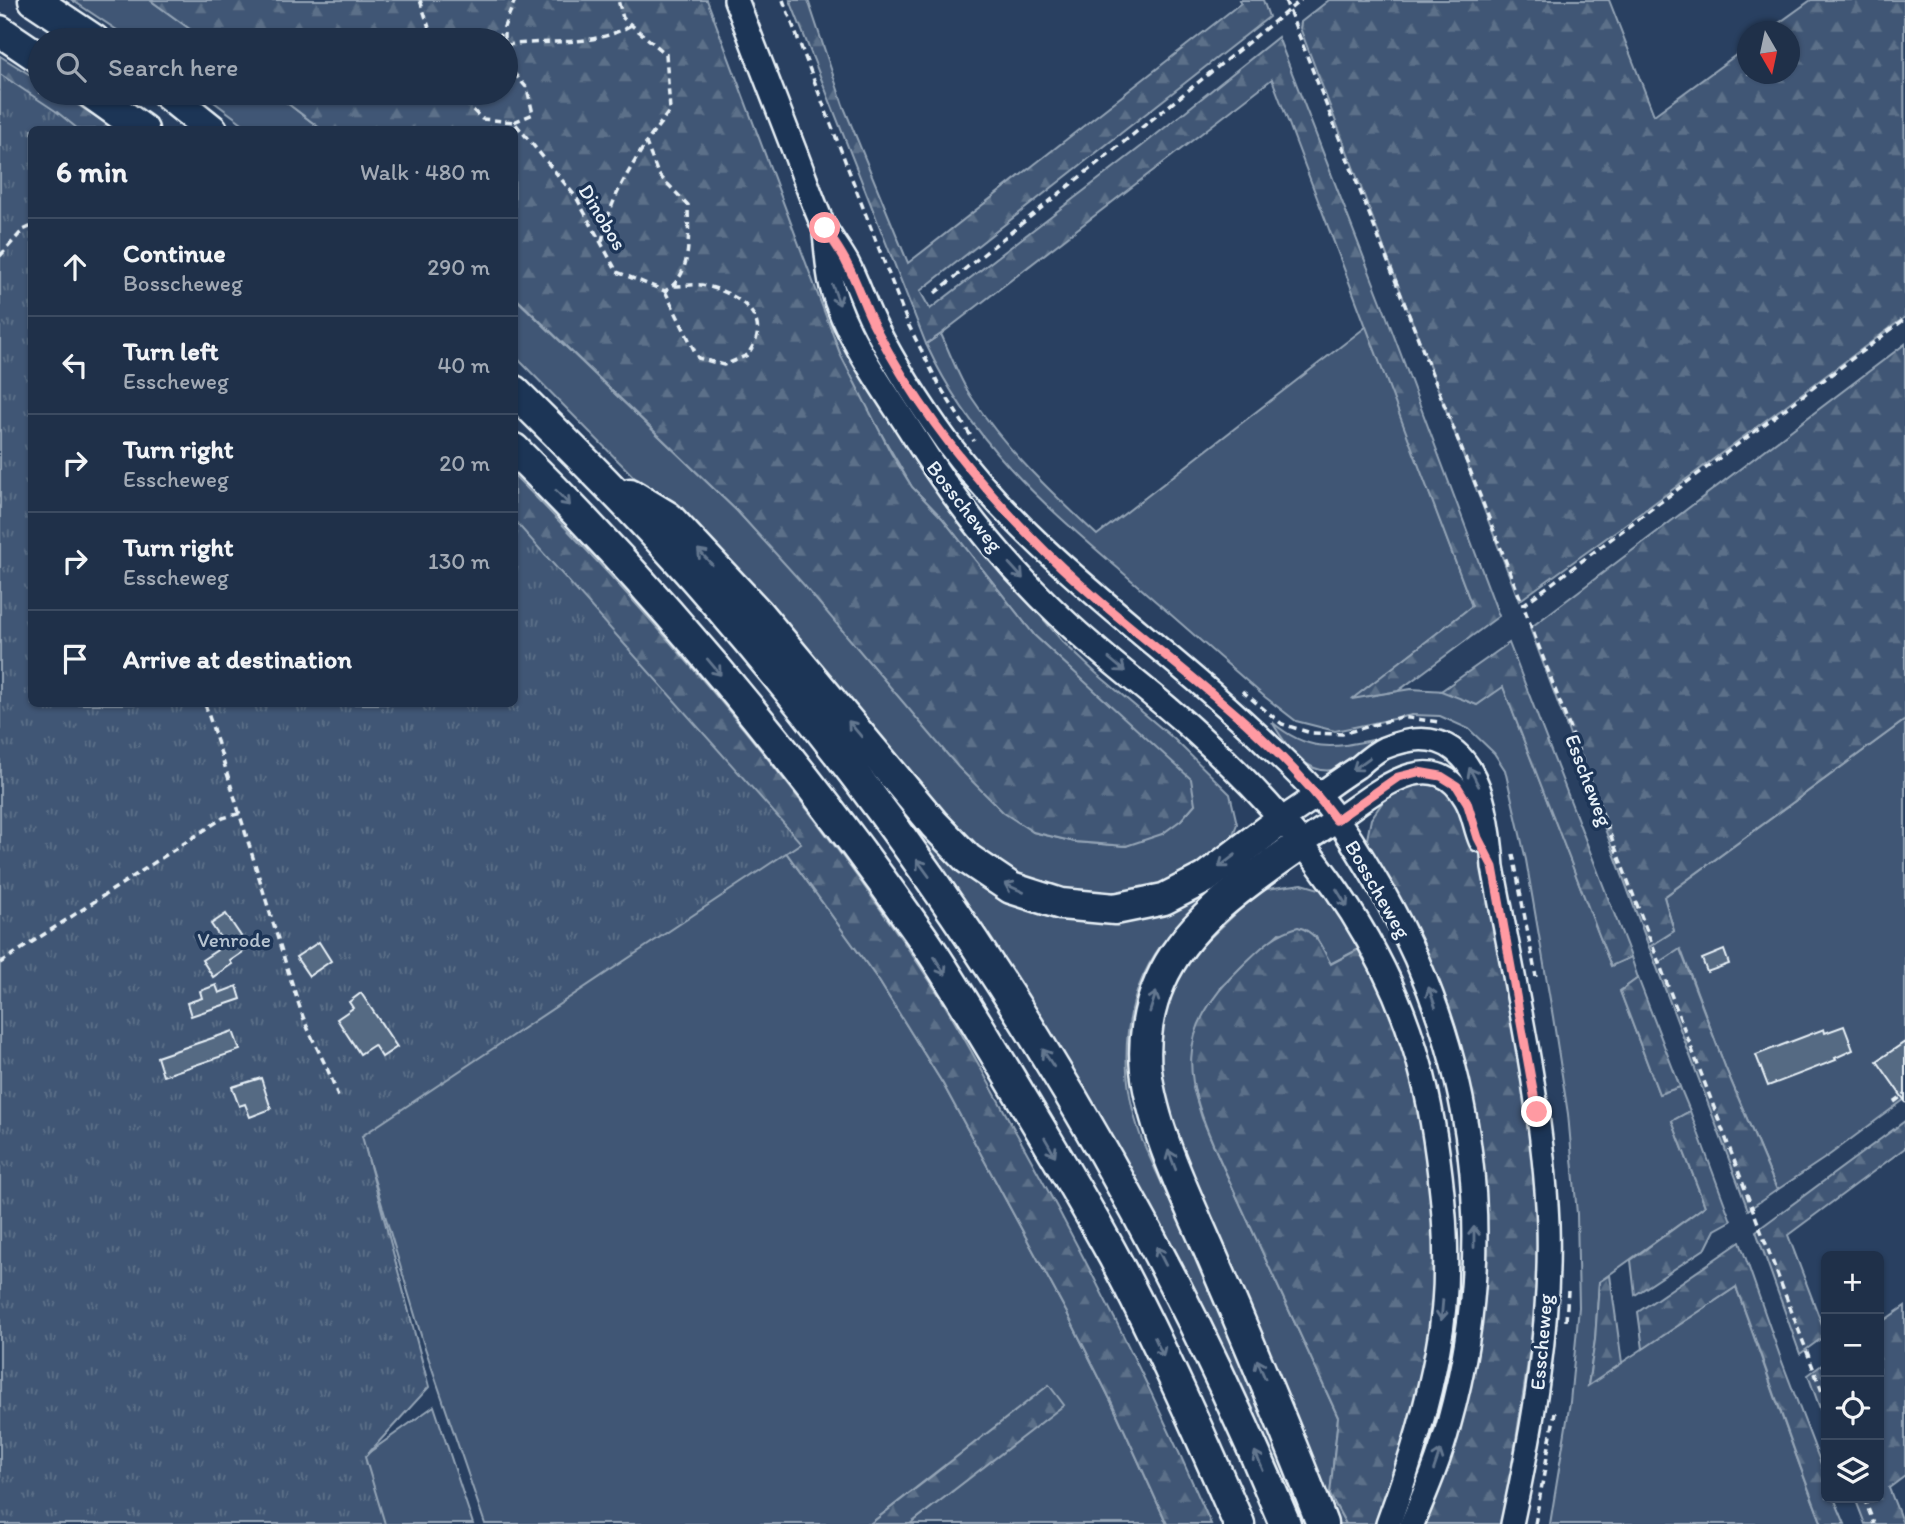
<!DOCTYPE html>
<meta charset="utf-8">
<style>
:root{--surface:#1f3049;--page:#273850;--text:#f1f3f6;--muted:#a1a9b4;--line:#3c4b61}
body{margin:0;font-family:Itim,sans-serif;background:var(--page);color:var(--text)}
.controls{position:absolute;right:21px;bottom:21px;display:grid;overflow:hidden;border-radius:10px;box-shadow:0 2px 5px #0004}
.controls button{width:63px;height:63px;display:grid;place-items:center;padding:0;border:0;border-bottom:2px solid var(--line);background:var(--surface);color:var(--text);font:35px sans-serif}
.compass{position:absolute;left:1737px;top:21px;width:63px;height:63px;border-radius:50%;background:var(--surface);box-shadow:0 2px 5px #0004;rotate:171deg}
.stop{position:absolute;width:21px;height:21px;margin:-16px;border:5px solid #ff9aa2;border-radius:50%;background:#fff}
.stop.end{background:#ff9aa2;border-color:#fff;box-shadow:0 2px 7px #0008}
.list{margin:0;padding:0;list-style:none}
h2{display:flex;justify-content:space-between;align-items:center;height:91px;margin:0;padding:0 28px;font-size:30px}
h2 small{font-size:23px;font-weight:400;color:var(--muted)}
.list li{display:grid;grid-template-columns:46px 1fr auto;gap:21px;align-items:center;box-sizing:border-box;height:98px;padding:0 28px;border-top:2px solid var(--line)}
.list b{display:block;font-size:26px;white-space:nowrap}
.list p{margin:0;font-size:23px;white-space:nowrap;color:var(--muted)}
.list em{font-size:23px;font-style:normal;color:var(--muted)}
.icon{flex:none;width:38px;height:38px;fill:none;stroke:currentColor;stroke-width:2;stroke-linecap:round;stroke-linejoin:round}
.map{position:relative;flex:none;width:1905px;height:1524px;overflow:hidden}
.search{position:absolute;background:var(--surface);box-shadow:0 2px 5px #0004;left:28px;top:28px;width:490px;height:77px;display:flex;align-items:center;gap:18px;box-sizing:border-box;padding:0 24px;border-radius:38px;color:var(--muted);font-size:26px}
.panel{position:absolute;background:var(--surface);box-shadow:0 2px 5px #0004;left:28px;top:126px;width:490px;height:581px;border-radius:10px}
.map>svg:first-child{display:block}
</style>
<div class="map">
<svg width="1905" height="1524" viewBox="0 0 1905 1524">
<defs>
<pattern id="forest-firs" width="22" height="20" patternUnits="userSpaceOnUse" patternTransform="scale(1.75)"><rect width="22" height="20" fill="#415774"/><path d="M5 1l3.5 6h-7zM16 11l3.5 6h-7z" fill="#5c7089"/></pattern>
<pattern id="park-tufts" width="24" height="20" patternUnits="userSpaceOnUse" patternTransform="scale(1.75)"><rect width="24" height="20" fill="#415774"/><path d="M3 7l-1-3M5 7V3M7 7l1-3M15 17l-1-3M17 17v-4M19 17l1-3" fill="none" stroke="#5c7089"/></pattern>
</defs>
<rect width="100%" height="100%" fill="#294061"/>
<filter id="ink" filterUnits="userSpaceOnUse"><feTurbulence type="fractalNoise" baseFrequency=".0143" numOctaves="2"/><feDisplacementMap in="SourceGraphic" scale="14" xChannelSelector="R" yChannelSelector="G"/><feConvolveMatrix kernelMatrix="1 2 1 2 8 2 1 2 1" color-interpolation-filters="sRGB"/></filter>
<g filter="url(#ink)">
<g fill="#415774" stroke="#94a4b6" stroke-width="2">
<polygon points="72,0 150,0 205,40 132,40"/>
<polygon points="202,93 274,93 321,129 250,129"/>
<polygon points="514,297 737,511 1033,832 1075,842 1126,846 1181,820 1195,804 1077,675 1035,636 942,518 912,487 864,404 841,356 828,321 905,442 986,552 1062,641 1096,673 1173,738 1230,794 1237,824 1232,837 1207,862 1169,883 1126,894 1084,895 1039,887 980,855 697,541 515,356"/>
<path d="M1367,326L1472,606L1354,698L1411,689L1446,691L1477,705L1503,686L1611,966L1631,957L1638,978L1620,991L1659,1094L1680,1087L1690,1111L1672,1121L1705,1206L1599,1282L1595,1340L1588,1385L1736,1287C1765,1366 1791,1446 1822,1524H1550L1570,1402L1579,1307L1577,1214L1568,1114L1553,1017L1526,860L1505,770L1494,753L1469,729L1440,716L1412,715L1335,731L1296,721L1265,697C1217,655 1169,613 1121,571C1040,501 972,443 926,344L941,334C951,355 959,379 972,398C1006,450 1052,493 1097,535Z"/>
<polygon points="1905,720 1905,1099 1828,1156 1777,1190 1726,1069 1681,950 1656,965 1649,947 1674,931 1664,897"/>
<path d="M1272,722C1313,757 1340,746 1388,737C1373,747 1358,759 1342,767C1310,782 1286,746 1272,722Z"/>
<path d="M866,763L1035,907L1215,886C1205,905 1185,916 1171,933C1121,991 1116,1069 1142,1140C1197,1262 1259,1384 1299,1513L1222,1344L1178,1255L1105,1124L989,938Z"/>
<polygon points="772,833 879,981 943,1084 1067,1313 1112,1403 1167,1524 910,1524 966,1480 945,1465 870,1524 485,1524 423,1342 352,1105"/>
<polygon points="1302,884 1323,890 1361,948 1330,964 1316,937 1279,933 1221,987 1193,1088 1202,1118 1220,1160 1338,1417 1330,1495 1346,1524 1325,1524 1155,1110 1164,999 1193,954 1253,897 1267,889"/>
<polygon points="434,1406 473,1524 377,1524 357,1461"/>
</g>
<g fill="url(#forest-firs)" stroke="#94a4b6" stroke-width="2">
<polygon points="150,0 707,0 841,356 891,453 912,487 942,518 1035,636 1191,779 1195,804 1181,820 1162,834 1126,846 1075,842 1033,832 1004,813 958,767 803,584 737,511 515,297 514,130 321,129 274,93 506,93 506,40 205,40"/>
<polygon points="790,0 808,0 843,105 908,263 1241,3 1240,0 1263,0 1269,17 920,291 930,309 1142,146 1278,37 1385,312 1499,616 1398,691 1352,699 1472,606 1272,79 941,334 926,344"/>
<polygon points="1329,0 1609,0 1654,115 1747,47 1748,74 1790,74 1790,32 1768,31 1811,0 1904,0 1905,317 1645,510 1519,601 1300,28 1301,22"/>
<polygon points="0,56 40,81 40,93 59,93 116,129 32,130 0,101"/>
<polygon points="1905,344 1905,720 1664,897 1674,931 1649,947 1530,628"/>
<path d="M514,475C640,602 757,737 861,882C887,918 913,955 937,992C966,1039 991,1088 1018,1136C1089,1263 1153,1391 1211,1524H1167L1112,1403L1067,1313L943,1084L879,981L772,833L515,596Z"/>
<polygon points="1509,643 1631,957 1611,966 1503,687 1477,705 1441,691"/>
<polygon points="1411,779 1450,787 1475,832 1486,875 1516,1034 1534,1164 1538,1230 1536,1310 1503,1524 1419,1524 1444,1459 1478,1148 1461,1049 1450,1012 1435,978 1377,866 1367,839 1371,819 1382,803"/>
<path d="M1298,927C1317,932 1322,948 1331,964L1361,948L1388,1005L1419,1096L1439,1255L1423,1392L1379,1524H1346L1330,1495L1338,1417L1220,1160C1184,1078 1172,1034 1242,966C1261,948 1273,934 1298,927Z"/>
<polygon points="1680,949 1726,1069 1777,1190 1748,1210 1656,965"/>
<polygon points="1638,978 1680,1087 1659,1094 1620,991"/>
<polygon points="1690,1111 1731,1221 1715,1230 1706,1248 1635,1295 1631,1260 1705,1206 1672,1121"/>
<polygon points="1905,1121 1905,1148 1788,1235 1826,1335 1800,1354 1756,1231"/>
<path d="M1740,1242L1781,1359L1826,1477V1498H1834L1845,1524H1822C1791,1446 1766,1366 1736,1287L1643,1349L1638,1312Z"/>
<polygon points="1610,1275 1622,1363 1588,1386 1595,1340 1599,1282"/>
<polygon points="1905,1306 1905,1476 1889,1488 1903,1524 1865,1524 1855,1498 1879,1498 1879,1324"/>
<polygon points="1826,1362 1826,1425 1808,1375"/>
<polygon points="1049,1385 1064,1405 910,1524 870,1524"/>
</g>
<polygon fill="url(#park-tufts)" stroke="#94a4b6" stroke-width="2" points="0,74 57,112 78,129 32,130 32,704 514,704 515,521 801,843 362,1136 429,1387 365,1457 385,1524 0,1524"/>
<g fill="#556a83" stroke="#e8f1f8" stroke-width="2">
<polygon points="226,914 249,948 230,961 232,964 213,977 202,960 225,945 211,924"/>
<polygon points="319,942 331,961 309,976 296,957"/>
<polygon points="1724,950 1729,964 1707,972 1702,959"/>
<polygon points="216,985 219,993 237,986 241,999 191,1016 187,1003 202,998 200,991"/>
<polygon points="361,993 397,1047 382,1057 374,1045 360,1054 337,1019 353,1008 349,1002"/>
<polygon points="1844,1026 1853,1050 1835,1058 1836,1060 1768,1086 1756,1055 1824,1029 1825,1033"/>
<polygon points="233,1031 240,1050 163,1076 157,1057"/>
<polygon points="1905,1042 1905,1101 1877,1061"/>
<polygon points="261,1078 271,1109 250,1117 245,1104 239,1106 232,1087"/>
</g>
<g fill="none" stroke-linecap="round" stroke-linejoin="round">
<defs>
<g id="tertiary">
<path d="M1318,795C1331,785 1344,776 1358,767C1366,760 1375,752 1384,748C1473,711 1489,802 1493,867C1515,985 1543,1104 1548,1224C1551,1325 1533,1426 1512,1524"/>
<path d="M1336,820C1373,795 1431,740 1465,799C1473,812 1474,827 1480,841"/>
</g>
<g id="secondary">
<path d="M736,0C755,50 775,100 794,150C804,175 812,201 823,225C830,238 840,250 847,263C858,284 865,307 876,328C896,367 921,406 947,442C1037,563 1165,644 1271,748C1286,762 1302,777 1315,792C1343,823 1364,861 1385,896C1476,1059 1499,1244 1449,1423C1440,1458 1426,1491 1412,1524"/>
<path d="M825,234C827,251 828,271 832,287C846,338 884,389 912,433C954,501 1006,566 1065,621C1105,659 1151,692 1192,729C1288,815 1377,923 1415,1049C1428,1090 1435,1132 1440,1175C1447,1232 1449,1293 1438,1349C1427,1409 1409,1467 1388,1524"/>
<polyline points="1281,820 1318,795"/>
<polyline points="1302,843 1336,820"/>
</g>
<g id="motorway">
<polyline points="34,0 94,40"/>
<polyline points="0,31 40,58"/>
<polyline points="91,93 143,130"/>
<polyline points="166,93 212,130"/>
<path d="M514,391C582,458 649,525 711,597C950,873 1145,1186 1285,1524"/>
<path d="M514,449C665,598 800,763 922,937C951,979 978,1026 1005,1070C1042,1132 1080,1194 1114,1257C1160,1344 1200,1434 1239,1524"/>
<polyline points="630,494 668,517 757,612 934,824 968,859 1011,888 1061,904 1115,909 1164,899 1205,878 1281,820"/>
<path d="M1302,843C1249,881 1187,920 1160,982C1148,1009 1143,1041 1146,1070C1153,1132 1189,1202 1213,1259C1251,1347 1288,1435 1322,1524"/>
</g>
</defs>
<use href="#tertiary" stroke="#e8f1f8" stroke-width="26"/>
<use href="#secondary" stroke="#e8f1f8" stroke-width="28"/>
<use href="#motorway" stroke="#e8f1f8" stroke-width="35"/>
<g stroke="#e8f1f8" stroke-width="3.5" stroke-dasharray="7 5" stroke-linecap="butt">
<polyline points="420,0 433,40"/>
<polyline points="783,0 908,324 939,385 974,441"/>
<polyline points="1285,0 1523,605"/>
<polyline points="497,40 503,30"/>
<polyline points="504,40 504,27 515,0"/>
<path d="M506,45C547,39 593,48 631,25"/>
<polyline points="506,64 527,88 533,114 514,122"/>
<path d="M456,93L482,119L514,122L576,197L617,272L665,291C694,275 688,233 688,205L658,174L646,143L670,110L666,54L623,18L618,0"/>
<polyline points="463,101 467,93"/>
<path d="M602,242C609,202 625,177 646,143"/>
<polyline points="0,256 23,230 32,226"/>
<path d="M665,291L698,358L724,365L748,355C750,350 754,345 756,340C766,309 727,289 701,285C693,284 683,286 674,286"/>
<polyline points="935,293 1301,0"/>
<polyline points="1242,691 1282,724 1311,733 1342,734 1401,717 1439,722"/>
<path d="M205,704C238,805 267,907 300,1008C310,1040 331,1069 339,1101"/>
<polyline points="1513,854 1536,977"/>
<polyline points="0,963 223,818 241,813"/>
<polyline points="1894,1102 1905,1094"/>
<polyline points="1566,1321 1568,1291"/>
<polyline points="1826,1402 1523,605 1905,319"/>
<polyline points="1864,1498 1874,1524"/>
<polyline points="1535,1524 1555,1412"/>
</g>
<use href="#tertiary" stroke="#1d3557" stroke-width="21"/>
<use href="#secondary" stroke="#1d3557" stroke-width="23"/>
<use href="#motorway" stroke="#1d3557" stroke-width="30"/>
</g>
<defs><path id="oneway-shaft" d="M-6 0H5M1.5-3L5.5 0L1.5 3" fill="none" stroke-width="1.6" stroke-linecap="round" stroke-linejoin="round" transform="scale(1.75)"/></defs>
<g stroke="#64778f">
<use href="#oneway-shaft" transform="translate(836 295) rotate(70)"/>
<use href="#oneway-shaft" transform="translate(563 498) rotate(47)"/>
<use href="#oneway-shaft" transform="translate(705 557) rotate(-133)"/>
<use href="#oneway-shaft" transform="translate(1016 571) rotate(48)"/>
<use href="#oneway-shaft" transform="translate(1117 665) rotate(40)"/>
<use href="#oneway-shaft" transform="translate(714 667) rotate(50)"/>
<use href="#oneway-shaft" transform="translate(855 729) rotate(-130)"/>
<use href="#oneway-shaft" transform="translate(1361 764) rotate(144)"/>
<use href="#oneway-shaft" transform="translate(1474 777) rotate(-117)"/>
<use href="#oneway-shaft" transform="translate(1227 861) rotate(143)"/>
<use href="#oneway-shaft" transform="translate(923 868) rotate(-126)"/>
<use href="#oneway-shaft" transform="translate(1014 888) rotate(-156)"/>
<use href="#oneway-shaft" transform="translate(1342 898) rotate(58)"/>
<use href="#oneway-shaft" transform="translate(940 966) rotate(58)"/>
<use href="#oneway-shaft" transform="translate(1432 997) rotate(-109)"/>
<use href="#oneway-shaft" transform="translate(1153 1002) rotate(-72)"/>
<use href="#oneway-shaft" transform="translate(1048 1058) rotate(-123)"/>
<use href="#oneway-shaft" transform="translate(1050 1147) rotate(60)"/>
<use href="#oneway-shaft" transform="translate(1172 1160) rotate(-111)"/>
<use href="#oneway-shaft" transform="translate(1474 1237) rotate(-90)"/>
<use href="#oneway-shaft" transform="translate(1161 1256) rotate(-117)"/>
<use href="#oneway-shaft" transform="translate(1442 1310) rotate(95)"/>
<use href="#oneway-shaft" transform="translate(1159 1347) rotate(65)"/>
<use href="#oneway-shaft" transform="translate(1261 1369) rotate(-113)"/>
<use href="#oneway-shaft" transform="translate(1437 1460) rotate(-71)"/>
<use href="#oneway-shaft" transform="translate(1259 1461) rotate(-113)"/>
</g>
</g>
<g fill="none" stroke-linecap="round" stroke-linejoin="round" filter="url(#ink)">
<path stroke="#ff9aa2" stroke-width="9" d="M825,228C832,240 841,251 847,264C858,284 864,306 875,327C916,406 971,476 1033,539C1128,638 1253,708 1336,820L1398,777L1418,772L1441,776L1457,786L1467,802L1478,838L1493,867L1537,1112"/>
</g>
<g text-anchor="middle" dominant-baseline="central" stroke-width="7" stroke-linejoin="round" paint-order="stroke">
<g font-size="21" fill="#e8f1f8" stroke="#1d3557">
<text transform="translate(603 217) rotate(59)">Dinobos</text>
<text transform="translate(965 506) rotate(52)">Bosscheweg</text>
<text transform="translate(1589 780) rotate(69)">Esscheweg</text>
<text transform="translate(1378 889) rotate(60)">Bosscheweg</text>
<text transform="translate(1541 1342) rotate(-85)">Esscheweg</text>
</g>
<g font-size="21" fill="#b6c3d0" stroke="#1d3557">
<text x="234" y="939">Venrode</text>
</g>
</g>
</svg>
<div class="controls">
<button>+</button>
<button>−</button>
<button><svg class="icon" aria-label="locate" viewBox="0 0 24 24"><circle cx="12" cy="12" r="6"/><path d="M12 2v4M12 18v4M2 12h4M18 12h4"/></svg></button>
<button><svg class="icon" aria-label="layers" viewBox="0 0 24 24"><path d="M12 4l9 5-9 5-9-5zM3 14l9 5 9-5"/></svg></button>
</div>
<svg class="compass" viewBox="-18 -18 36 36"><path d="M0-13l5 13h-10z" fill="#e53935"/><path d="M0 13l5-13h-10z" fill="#a1a9b4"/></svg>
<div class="stop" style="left:825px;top:228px"></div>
<div class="stop end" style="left:1537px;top:1112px"></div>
<div class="search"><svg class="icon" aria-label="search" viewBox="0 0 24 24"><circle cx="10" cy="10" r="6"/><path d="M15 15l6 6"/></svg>Search here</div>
<section class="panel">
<h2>6 min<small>Walk · 480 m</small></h2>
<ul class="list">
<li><svg class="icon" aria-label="ahead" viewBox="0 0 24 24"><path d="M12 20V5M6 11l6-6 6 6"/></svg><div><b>Continue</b><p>Bosscheweg</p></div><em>290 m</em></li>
<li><svg class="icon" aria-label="left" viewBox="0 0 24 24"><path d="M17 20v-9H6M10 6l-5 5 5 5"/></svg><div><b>Turn left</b><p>Esscheweg</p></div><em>40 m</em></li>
<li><svg class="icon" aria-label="right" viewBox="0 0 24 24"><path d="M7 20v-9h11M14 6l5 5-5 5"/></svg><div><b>Turn right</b><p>Esscheweg</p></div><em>20 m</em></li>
<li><svg class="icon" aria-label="right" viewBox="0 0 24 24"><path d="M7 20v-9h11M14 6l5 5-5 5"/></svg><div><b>Turn right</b><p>Esscheweg</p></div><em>130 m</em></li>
<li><svg class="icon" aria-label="arrive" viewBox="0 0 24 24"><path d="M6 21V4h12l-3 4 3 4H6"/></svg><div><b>Arrive at destination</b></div></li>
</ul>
</section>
</div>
